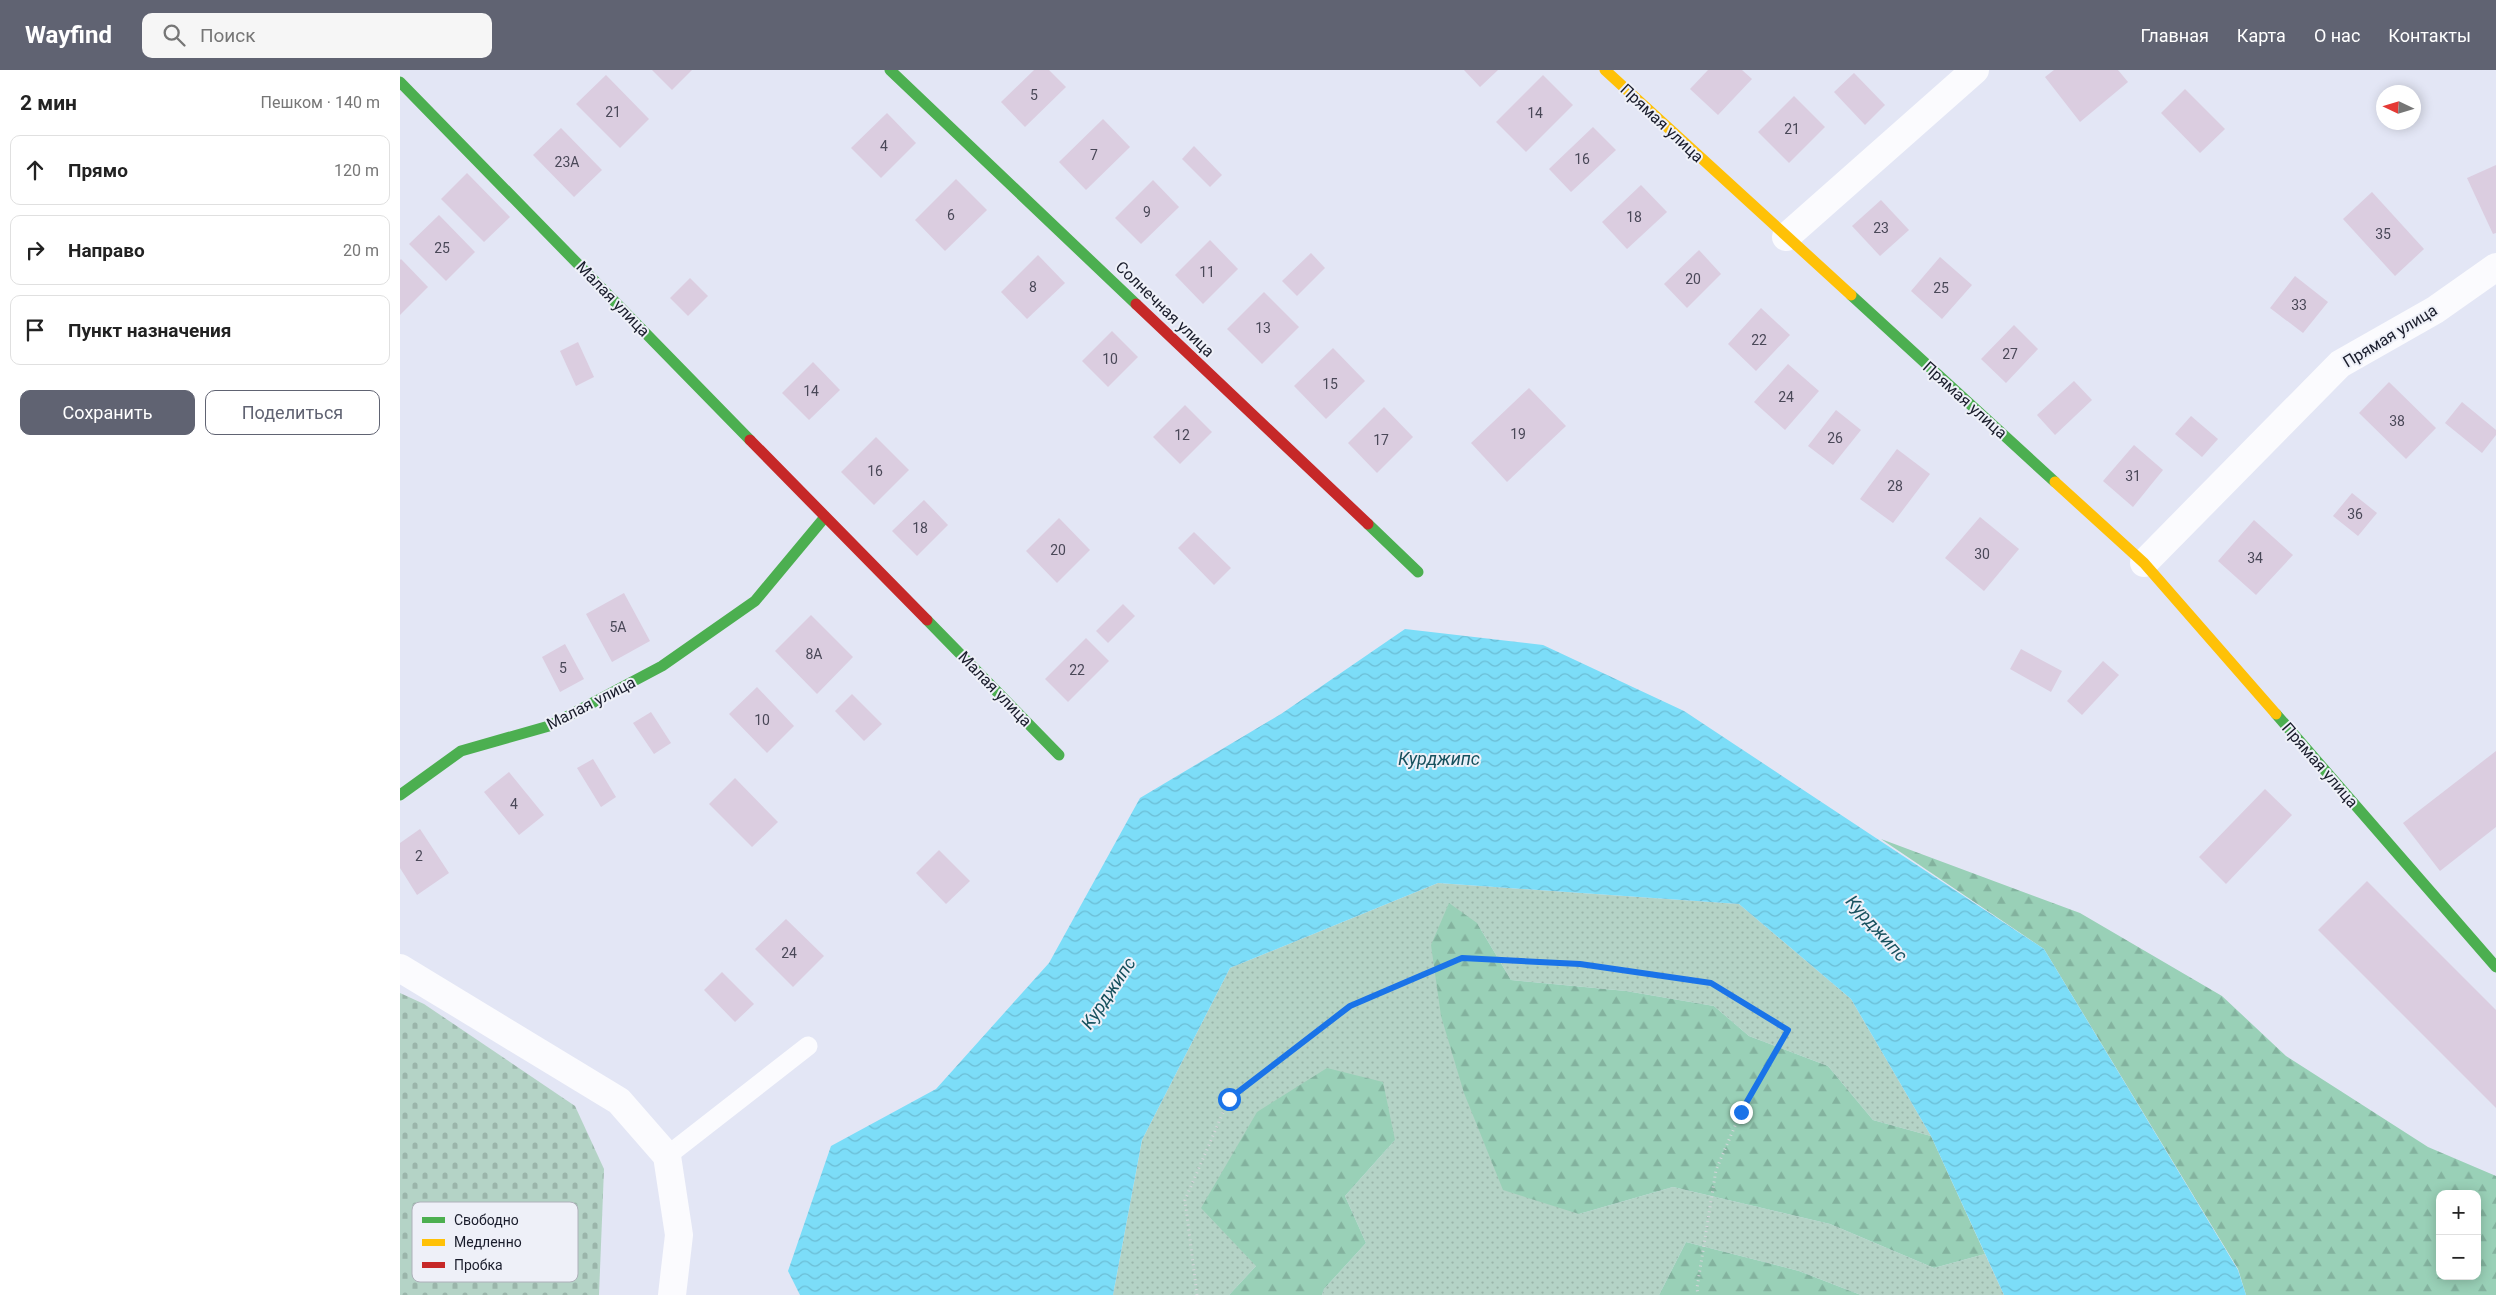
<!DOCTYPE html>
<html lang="ru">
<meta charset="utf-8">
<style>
:root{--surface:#fff;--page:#f6f6f6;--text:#222;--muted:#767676;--line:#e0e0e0;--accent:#606372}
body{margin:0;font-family:Roboto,sans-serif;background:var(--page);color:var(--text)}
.controls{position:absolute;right:15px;bottom:15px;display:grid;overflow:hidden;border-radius:10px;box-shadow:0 2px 12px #0003}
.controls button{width:45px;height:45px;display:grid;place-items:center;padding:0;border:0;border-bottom:1px solid var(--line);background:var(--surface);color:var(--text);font:25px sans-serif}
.compass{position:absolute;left:1976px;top:15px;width:45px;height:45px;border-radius:50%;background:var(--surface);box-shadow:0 2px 12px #0003;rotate:274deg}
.stop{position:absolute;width:15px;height:15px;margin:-11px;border:4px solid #1a73e8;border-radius:50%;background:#fff}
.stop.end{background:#1a73e8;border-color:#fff;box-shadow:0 1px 5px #0008}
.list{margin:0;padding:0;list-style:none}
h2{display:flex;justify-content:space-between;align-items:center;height:65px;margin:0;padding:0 20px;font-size:21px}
h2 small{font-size:16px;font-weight:400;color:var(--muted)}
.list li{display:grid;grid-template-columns:32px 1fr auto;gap:15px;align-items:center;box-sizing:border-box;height:70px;margin:0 10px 10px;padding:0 10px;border:1px solid var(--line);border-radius:10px}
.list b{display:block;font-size:19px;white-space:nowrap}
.list em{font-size:16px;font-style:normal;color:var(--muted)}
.actions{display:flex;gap:10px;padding:15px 20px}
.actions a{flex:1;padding:11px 0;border:1px solid var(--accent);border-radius:10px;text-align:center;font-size:18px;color:var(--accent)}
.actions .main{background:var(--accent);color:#fff}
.icon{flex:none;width:28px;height:28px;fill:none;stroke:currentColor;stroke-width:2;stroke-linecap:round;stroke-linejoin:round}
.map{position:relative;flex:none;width:2096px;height:1225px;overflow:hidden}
header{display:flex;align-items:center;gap:30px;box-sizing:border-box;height:70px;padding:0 25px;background:var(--accent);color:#fff}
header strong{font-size:24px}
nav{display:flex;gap:28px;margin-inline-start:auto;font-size:18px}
.search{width:350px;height:45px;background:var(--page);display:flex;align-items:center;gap:12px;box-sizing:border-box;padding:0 18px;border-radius:10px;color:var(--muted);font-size:19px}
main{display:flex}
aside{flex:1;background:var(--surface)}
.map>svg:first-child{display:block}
</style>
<header>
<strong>Wayfind</strong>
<div class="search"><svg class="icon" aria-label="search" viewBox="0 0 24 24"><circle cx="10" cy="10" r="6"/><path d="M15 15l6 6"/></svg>Поиск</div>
<nav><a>Главная</a><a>Карта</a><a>О нас</a><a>Контакты</a></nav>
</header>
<main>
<aside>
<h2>2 мин<small>Пешком · 140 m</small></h2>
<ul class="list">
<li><svg class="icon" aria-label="ahead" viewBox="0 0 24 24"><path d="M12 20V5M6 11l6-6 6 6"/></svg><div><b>Прямо</b></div><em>120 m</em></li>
<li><svg class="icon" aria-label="right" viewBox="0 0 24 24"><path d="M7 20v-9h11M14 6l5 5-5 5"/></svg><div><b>Направо</b></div><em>20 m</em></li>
<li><svg class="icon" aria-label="arrive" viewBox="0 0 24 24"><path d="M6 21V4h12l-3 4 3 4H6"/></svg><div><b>Пункт назначения</b></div></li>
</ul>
<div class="actions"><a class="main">Сохранить</a><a>Поделиться</a></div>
</aside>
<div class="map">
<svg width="2096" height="1225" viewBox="0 0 2096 1225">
<defs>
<pattern id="grass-dots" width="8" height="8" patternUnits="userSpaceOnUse" patternTransform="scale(1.25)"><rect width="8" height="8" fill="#b4d3c6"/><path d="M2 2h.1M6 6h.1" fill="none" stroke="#9ab5aa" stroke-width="1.8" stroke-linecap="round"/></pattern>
<pattern id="forest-firs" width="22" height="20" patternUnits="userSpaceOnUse" patternTransform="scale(1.25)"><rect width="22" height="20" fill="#99d0b7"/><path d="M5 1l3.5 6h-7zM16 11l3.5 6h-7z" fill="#83b29e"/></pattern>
<pattern id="cemetery-stones" width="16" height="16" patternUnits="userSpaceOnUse" patternTransform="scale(1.25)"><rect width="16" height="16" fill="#b4d3c6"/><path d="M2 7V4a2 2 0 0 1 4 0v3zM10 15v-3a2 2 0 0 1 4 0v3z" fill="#9ab5aa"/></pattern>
<pattern id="water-waves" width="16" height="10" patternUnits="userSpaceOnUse" patternTransform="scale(1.25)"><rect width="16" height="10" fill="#7cddf8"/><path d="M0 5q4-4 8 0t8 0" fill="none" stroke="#6bbdd5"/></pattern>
</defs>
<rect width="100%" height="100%" fill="#e3e6f5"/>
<polygon fill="url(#grass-dots)" points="1038,813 1339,834 1451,929 1531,1066 1473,1050 1428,996 1349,966 1314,936 1226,921 1111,910 1077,853 1179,1144 1273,1117 1430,1154 1534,1198 1585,1184 1604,1225 1461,1225 1399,1201 1286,1172 1259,1225 922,1225 924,1219 966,1173 945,1126 995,1070 856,1196 829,1225 713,1225 742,1070 830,898"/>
<g fill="url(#forest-firs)" fill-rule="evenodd">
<path d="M1481,769L1680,843L1822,926L1886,986L2028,1077L2096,1106V1225H1846L1838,1199L1644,879ZM2040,1124H2077V1206H2040Z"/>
<polygon points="1049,833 1077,853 1111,910 1226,921 1314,936 1349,966 1428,996 1473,1050 1531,1066 1585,1184 1534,1198 1430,1154 1273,1117 1179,1144 1103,1120 1064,1023 1041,946 1031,875"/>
<polygon points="927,998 983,1012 995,1070 945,1126 966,1173 924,1219 922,1225 829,1225 856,1196 801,1138 857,1042"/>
<polygon points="1286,1172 1399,1201 1461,1225 1259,1225"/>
</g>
<polygon fill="url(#cemetery-stones)" points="0,923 24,934 175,1036 204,1099 199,1225 0,1225"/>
<polygon fill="url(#water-waves)" points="1005,559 1143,575 1284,641 1644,879 1838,1200 1846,1225 1604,1225 1531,1066 1451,929 1339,834 1038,813 830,898 742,1070 713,1225 400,1225 388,1201 431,1076 536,1019 649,893 740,728 881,644"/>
<g fill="#dbcde0">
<polygon points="252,0 292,0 272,20"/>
<polygon points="634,0 649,0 666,17 625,57 601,32"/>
<polygon points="1064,0 1098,0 1080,17"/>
<polygon points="1308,0 1342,0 1352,9 1318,45 1290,19"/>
<polygon points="1654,0 1718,0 1728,12 1680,52 1645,7"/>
<polygon points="1454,3 1485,35 1465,55 1434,22"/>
<polygon points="206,5 249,49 220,78 176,34"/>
<polygon points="1143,5 1173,35 1126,82 1096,52"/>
<polygon points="1785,19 1825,59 1800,83 1761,43"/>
<polygon points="1394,26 1425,57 1389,93 1358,62"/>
<polygon points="487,43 516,73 481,108 451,78"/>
<polygon points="703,49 730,77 686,120 659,92"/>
<polygon points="1193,57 1216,80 1171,122 1149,99"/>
<polygon points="161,58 202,100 174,127 133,85"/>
<polygon points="794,76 822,105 810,117 782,89"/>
<polygon points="2096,95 2096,163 2093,164 2067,108"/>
<polygon points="67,103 110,147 84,172 41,129"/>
<polygon points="556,109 587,140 545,181 515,150"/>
<polygon points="753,110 779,137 741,174 715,148"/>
<polygon points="1241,115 1267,142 1227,179 1202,152"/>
<polygon points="1972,122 2024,179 1995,206 1943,149"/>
<polygon points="1481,130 1509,160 1480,186 1452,156"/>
<polygon points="39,145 75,182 46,211 9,174"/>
<polygon points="810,170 838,199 803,234 775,205"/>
<polygon points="1299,180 1321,204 1287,238 1264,214"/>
<polygon points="911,183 925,198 897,226 882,211"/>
<polygon points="638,185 665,213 627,249 601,222"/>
<polygon points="1540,187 1572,215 1542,249 1511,221"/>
<polygon points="1,189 28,217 0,245 0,190"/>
<polygon points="1895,206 1928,232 1903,263 1870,238"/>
<polygon points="290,208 308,226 288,246 270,228"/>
<polygon points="864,222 899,257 862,294 827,259"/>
<polygon points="1361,238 1390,265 1356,301 1328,274"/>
<polygon points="1614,255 1638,279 1606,313 1581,289"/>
<polygon points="712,261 738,287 708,317 682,291"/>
<polygon points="178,272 194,307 176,316 160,281"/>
<polygon points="933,278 965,311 926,349 894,316"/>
<polygon points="413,292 440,320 409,350 382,323"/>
<polygon points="1388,294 1419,321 1385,360 1354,332"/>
<polygon points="1674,311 1692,330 1655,365 1637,345"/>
<polygon points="1989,312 2036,358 2006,389 1959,343"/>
<polygon points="1129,318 1166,356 1107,412 1071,373"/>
<polygon points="2062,332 2096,360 2096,365 2082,383 2045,353"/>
<polygon points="785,335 812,362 780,394 753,367"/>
<polygon points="984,337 1013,367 977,403 948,373"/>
<polygon points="1436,340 1461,360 1433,395 1408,376"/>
<polygon points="1791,346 1818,369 1802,387 1775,364"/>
<polygon points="476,367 509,400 474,435 441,402"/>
<polygon points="1734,375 1763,400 1733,437 1703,411"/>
<polygon points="1497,379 1530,404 1493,453 1460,429"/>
<polygon points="1952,423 1977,443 1958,466 1933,446"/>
<polygon points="524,430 548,455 517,486 492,461"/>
<polygon points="1580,447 1619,479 1584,521 1545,488"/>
<polygon points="659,448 690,480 657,513 626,481"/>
<polygon points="1854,450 1893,485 1856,525 1818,491"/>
<polygon points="794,462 831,498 814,515 778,478"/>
<polygon points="224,523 250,571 212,592 186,544"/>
<polygon points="723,534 735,546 708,573 696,561"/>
<polygon points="411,545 453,587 417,624 375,581"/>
<polygon points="686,568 709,591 668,632 645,609"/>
<polygon points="165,574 184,609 160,622 142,587"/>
<polygon points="1621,579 1662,601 1651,622 1610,599"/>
<polygon points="1703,591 1719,605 1682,645 1667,631"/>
<polygon points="357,617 394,656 367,683 329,644"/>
<polygon points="452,624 482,654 464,671 435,641"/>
<polygon points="251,642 271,673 254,684 233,653"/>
<polygon points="2096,681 2096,757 2040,801 2003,753"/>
<polygon points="193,689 216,727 201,737 177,698"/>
<polygon points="109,702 144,745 119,765 84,722"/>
<polygon points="335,708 378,752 352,777 309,734"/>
<polygon points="1865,719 1892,745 1826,814 1799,787"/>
<polygon points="20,759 49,803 17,825 0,798 0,773"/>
<polygon points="539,780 570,811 546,834 516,803"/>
<polygon points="1967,811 2096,940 2096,1038 1918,860"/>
<polygon points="386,849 424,886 393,917 355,879"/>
<polygon points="322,902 354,934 335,952 304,920"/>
</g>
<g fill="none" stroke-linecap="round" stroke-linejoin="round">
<polyline stroke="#d4d5da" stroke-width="3" stroke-dasharray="1 4" stroke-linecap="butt" points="797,1225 785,1130 829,1029 950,936 1063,889 1180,894 1311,913 1388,960 1341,1042 1316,1100 1297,1218 1298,1225"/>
<polyline stroke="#fbfbfe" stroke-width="19" points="267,1086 408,976"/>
<g stroke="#fbfbfe" stroke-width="28">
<polyline points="1386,167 1575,0"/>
<polyline points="1744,493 1940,294 2035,240 2096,197"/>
<polyline points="0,898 219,1031 267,1086 279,1165 272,1225"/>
</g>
<g stroke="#4caf50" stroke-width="11">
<polyline points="490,0 736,234"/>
<polyline points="0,12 350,370"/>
<polyline points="1451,225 1655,412"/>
<polyline points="968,454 1018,502"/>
<polyline points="527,550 659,685"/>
<polyline points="1876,644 2096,897"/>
<polyline points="0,725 61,681 149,656 262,596 355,531 425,447"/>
</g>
<g stroke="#ffc107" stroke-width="11">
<polyline points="1205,0 1451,225"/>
<polyline points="1655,412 1744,493 1876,644"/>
</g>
<g stroke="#c62828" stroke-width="11">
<polyline points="736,234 968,454"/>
<polyline points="350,370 527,550"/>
</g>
</g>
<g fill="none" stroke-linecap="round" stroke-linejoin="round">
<polyline stroke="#1a73e8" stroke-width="6" points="829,1029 950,936 1062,888 1180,894 1311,913 1388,960 1341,1042"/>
</g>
<g text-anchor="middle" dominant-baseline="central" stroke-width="4" stroke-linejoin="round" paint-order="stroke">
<g font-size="14" fill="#4a4858">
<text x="634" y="25">5</text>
<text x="213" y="42">21</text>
<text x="1135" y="43">14</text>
<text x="1392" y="59">21</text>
<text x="484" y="76">4</text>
<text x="694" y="85">7</text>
<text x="1182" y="89">16</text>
<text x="167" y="92">23А</text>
<text x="747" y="142">9</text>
<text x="551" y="145">6</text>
<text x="1234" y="147">18</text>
<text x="1481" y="158">23</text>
<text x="1983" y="164">35</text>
<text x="42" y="178">25</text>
<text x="807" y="202">11</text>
<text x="1293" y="209">20</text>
<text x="633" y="217">8</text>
<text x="1541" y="218">25</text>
<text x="1899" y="235">33</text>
<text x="863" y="258">13</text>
<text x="1359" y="270">22</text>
<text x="1610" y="284">27</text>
<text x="710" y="289">10</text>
<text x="930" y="314">15</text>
<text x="411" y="321">14</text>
<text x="1386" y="327">24</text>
<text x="1997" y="351">38</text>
<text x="1118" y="364">19</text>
<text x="782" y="365">12</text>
<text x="1435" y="368">26</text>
<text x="981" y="370">17</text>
<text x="475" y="401">16</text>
<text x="1733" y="406">31</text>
<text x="1495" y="416">28</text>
<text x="1955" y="444">36</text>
<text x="520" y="458">18</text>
<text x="658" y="480">20</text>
<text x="1582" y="484">30</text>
<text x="1855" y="488">34</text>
<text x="218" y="557">5А</text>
<text x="414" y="584">8А</text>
<text x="163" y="598">5</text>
<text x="677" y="600">22</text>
<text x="362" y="650">10</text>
<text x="114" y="734">4</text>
<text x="19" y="786">2</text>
<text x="389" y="883">24</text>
</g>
<g font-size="16" fill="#191c2b" stroke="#eef0f8">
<text transform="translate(1262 53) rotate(43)">Прямая улица</text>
<text transform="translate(213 229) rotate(46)">Малая улица</text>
<text transform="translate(765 239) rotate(44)">Солнечная улица</text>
<text transform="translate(1990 266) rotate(-31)">Прямая улица</text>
<text transform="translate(1565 330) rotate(42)">Прямая улица</text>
<text transform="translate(595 619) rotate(46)">Малая улица</text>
<text transform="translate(191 633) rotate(-27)">Малая улица</text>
<text transform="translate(1920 695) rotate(49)">Прямая улица</text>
</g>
<g font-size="18" font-style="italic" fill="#17515e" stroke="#eef0f8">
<text x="1039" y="688">Курджипс</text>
<text transform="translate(1477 858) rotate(48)">Курджипс</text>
<text transform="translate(708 923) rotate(-56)">Курджипс</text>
</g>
</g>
<rect x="12" y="1132" width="166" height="80" rx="8" fill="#eef0f8" stroke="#aeb0ba" stroke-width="1"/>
<rect x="22" y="1147" width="23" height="6" fill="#4caf50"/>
<rect x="22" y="1169" width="23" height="7" fill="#ffc107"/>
<rect x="22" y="1192" width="23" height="6" fill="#c62828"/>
<g font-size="14" fill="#191c2b">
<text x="54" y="1155">Свободно</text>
<text x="54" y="1177">Медленно</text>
<text x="54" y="1200">Пробка</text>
</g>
</svg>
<div class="controls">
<button>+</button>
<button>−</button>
</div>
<svg class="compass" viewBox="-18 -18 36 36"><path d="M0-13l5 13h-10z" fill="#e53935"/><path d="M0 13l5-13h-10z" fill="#767676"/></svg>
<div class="stop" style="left:829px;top:1029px"></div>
<div class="stop end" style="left:1341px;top:1042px"></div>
</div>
</main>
